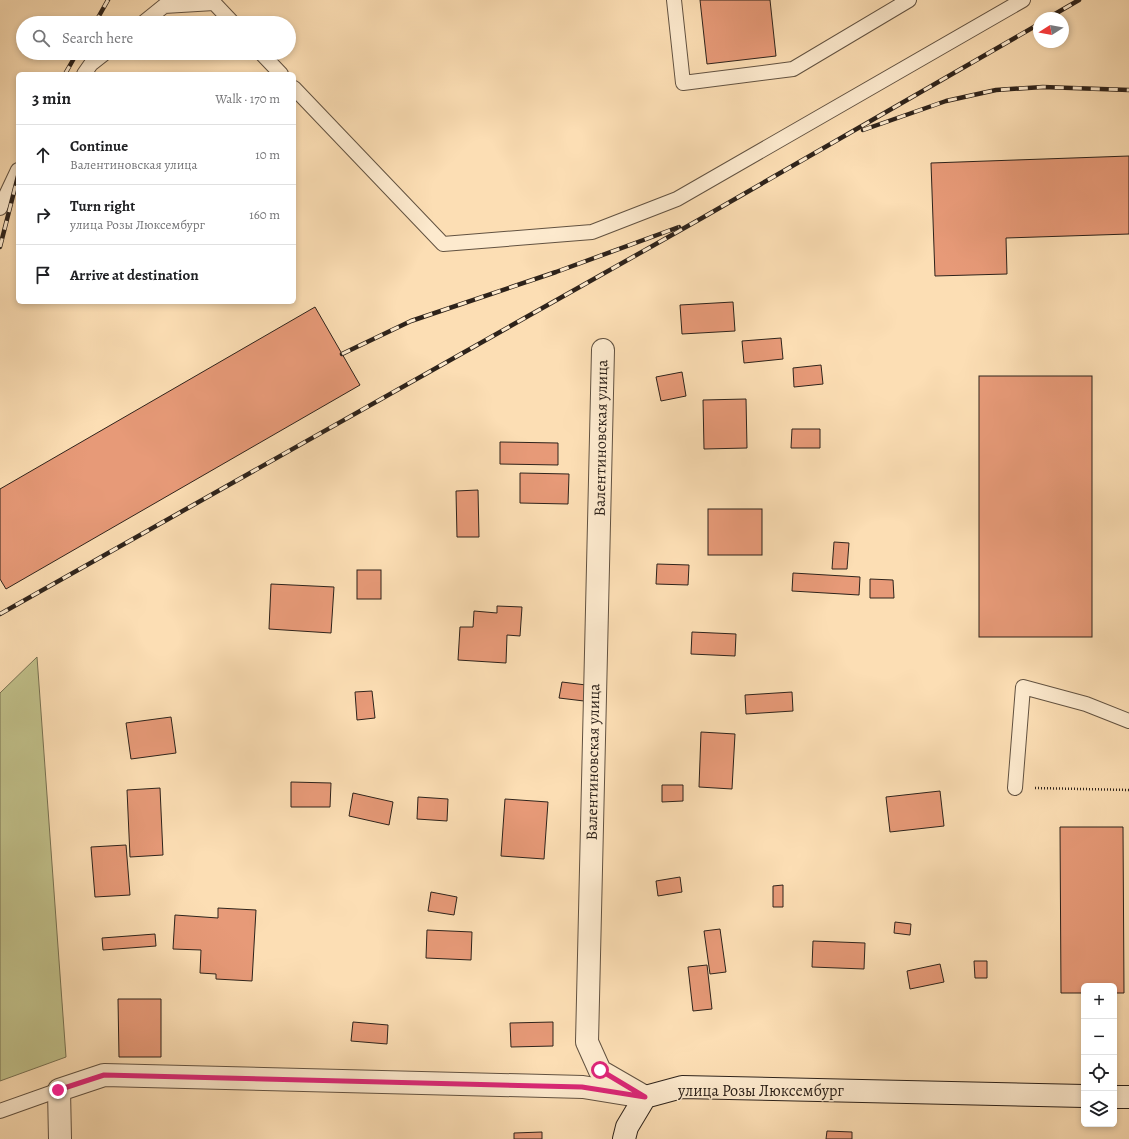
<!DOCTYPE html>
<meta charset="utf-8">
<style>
:root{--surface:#fff;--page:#f6f6f6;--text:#202124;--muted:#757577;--line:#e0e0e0}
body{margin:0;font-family:Alegreya,serif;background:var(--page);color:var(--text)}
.controls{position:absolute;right:12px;bottom:12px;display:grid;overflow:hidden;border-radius:6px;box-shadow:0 2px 6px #0003}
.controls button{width:36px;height:36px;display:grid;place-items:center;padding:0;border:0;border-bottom:1px solid var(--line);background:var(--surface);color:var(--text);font:20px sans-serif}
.compass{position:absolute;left:1033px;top:12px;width:36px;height:36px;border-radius:50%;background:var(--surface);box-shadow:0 2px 6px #0003;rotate:259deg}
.stop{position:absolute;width:12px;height:12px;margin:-9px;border:3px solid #db2777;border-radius:50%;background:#fff}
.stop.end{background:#db2777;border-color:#fff;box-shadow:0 1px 4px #0008}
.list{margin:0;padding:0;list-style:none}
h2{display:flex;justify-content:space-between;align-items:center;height:52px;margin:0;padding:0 16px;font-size:17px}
h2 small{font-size:13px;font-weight:400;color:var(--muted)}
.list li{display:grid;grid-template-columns:26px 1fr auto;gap:12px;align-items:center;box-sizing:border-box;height:60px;padding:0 16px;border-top:1px solid var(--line)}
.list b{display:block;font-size:15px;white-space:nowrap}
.list p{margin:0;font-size:13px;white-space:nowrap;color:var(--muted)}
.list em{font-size:13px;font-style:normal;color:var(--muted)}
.icon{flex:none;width:22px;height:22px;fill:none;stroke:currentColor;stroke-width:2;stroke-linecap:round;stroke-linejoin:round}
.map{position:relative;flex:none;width:1129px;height:1139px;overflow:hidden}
.search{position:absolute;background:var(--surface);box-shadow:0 2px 6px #0003;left:16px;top:16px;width:280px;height:44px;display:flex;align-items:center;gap:10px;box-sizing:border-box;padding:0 14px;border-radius:22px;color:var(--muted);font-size:15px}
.panel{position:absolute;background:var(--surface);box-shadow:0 2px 6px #0003;left:16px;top:72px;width:280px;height:232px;border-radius:6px}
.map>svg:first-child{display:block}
</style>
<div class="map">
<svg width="1129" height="1139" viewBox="0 0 1129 1139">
<rect width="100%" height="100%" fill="#fcdeb4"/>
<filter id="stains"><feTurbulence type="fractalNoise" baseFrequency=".005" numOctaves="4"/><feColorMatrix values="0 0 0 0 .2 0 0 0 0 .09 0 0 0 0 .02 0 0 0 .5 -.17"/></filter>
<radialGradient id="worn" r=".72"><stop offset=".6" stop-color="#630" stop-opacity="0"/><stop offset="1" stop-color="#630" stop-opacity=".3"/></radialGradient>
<polygon fill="#c1c18b" stroke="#787253" points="37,657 66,1057 0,1081 0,693"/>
<g fill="#e79a78" stroke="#2e231b">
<polygon points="700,0 770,0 776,56 707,64"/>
<polygon points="1129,156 1129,234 1006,238 1007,274 935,276 931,163"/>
<polygon points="733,302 735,331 682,334 680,305"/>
<polygon points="315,307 360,385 6,589 0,579 0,489"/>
<polygon points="781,338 783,359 744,363 742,341"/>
<polygon points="821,365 823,384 794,387 793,368"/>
<polygon points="682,372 686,396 661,401 656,377"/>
<rect x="979" y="376" width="113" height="261"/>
<polygon points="746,399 747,448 704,449 703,400"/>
<polygon points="792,429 820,429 820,448 791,448"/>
<polygon points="500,442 558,443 558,465 500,464"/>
<polygon points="520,473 569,474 568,504 520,503"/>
<polygon points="478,490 479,537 457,537 456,491"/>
<rect x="708" y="509" width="54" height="46"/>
<polygon points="834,542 849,543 847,569 832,569"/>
<polygon points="657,564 689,565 688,585 656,584"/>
<rect x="357" y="570" width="24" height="29"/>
<polygon points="793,573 860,577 859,595 792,591"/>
<polygon points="870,579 893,580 894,598 870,598"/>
<polygon points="271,584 334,587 331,633 269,629"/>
<polygon points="497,606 522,607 520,636 507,635 506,663 458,660 460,627 473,627 474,611 497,613"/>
<polygon points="692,632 736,634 735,656 691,654"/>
<polygon points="562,682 586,685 584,701 559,698"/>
<polygon points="372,691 375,718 357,720 355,692"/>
<polygon points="792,692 793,711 746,714 745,695"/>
<polygon points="171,717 176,753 131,759 126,723"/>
<polygon points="701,732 735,734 732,789 699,787"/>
<polygon points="291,782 331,783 330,807 291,807"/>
<polygon points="662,785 683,785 683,801 662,802"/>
<polygon points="160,788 163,855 130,857 127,790"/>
<polygon points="940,791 944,826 890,832 886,797"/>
<polygon points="353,793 393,802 389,825 349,816"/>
<polygon points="418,797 448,799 447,821 417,819"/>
<polygon points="505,799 548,802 544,859 501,856"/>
<polygon points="1060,827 1123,827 1124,993 1114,993 1114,986 1084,986 1084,993 1061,993"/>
<polygon points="126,845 130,895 95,897 91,847"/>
<polygon points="680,877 682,892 658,896 656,881"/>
<polygon points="783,885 783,907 773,907 773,886"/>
<polygon points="431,892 457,897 454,915 428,911"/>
<polygon points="218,908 256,910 252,981 216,979 216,974 200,973 201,950 173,949 175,915 218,918"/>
<polygon points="895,922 911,924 910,935 894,933"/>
<polygon points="720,929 726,972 710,974 704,931"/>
<polygon points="427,930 472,932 471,960 426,958"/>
<polygon points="155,934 156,946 103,950 102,938"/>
<polygon points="813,941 865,943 864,969 812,967"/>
<polygon points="974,961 987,961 987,978 975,978"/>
<polygon points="940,964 944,982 910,989 907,971"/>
<polygon points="707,965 712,1009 693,1011 688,967"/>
<polygon points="118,999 161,999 161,1057 119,1057"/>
<polygon points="353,1022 388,1025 387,1044 351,1041"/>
<polygon points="553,1022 553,1046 511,1047 510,1023"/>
<polygon points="827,1131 852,1132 852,1139 826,1139"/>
<polygon points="542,1132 542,1139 514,1139 514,1133"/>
</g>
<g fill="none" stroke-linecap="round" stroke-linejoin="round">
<defs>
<g id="lane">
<polyline points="674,0 683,83 793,69 909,0"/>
<polyline points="143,23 164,6 214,3 233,23"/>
<polyline points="261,53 281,74"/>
<polyline points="84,74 91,64 105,53"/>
<polyline points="294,88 443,244 592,232 677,199 1023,0"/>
<polyline points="0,208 18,170"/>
<polyline points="1015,788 1023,687 1086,704 1129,721"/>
<polyline points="0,1111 59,1090"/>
</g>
<g id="street">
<polyline points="603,350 587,1042 600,1071 645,1097"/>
<polyline points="60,1139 59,1090 104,1075 583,1087 632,1095"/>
</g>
<g id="secondary">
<polyline points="1114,1097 1129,1097"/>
<polyline points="624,1139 627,1127 645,1097 682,1087 1084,1096"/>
</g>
</defs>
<use href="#lane" stroke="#625241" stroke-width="16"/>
<use href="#street" stroke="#625241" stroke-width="24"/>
<use href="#secondary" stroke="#2e231b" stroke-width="24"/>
<polyline stroke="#2e231b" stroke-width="2.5" stroke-dasharray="1 2" stroke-linecap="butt" points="1035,788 1129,790"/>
<use href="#lane" stroke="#fdeace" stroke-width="14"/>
<use href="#street" stroke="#fdeace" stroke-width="22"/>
<use href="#secondary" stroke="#fdeace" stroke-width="22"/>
<defs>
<g id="rail">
<polyline points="1048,18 1079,0"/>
<polyline points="95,23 108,0"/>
<polyline points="65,74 77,53"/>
<polyline points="863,130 946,101 996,90 1043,87 1129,90"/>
<polyline points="0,247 18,176"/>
<polyline points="342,354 411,321 556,272 679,227"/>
<polyline points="0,614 702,218 1039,24"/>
</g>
</defs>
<use href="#rail" stroke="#2e231b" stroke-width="4.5"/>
<use href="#rail" stroke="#fdeace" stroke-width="3" stroke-dasharray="9" stroke-linecap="butt"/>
</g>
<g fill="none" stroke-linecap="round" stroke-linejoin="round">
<polyline stroke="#db2777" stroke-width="5" points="58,1090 104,1075 582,1087 645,1097 600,1070"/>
</g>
<g text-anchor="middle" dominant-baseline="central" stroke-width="3" stroke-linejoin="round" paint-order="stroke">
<g font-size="16" fill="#2e231b" stroke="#fdeace">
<text transform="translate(601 438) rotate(-89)">Валентиновская улица</text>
<text transform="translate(593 762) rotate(-89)">Валентиновская улица</text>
<text x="761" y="1091">улица Розы Люксембург</text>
</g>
</g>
<rect width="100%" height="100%" filter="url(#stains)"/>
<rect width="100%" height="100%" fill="url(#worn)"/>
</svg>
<div class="controls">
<button>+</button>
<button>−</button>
<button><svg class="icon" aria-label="locate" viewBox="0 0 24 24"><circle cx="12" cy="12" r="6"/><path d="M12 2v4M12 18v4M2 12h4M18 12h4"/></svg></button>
<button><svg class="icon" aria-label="layers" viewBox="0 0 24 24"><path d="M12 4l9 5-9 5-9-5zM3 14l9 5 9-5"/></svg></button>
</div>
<svg class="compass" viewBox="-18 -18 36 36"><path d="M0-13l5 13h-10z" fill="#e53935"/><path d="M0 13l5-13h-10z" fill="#757577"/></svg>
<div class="stop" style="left:600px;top:1070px"></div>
<div class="stop end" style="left:58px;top:1090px"></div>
<div class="search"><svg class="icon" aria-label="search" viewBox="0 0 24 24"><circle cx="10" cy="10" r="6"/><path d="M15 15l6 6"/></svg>Search here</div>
<section class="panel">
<h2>3 min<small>Walk · 170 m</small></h2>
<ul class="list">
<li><svg class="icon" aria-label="ahead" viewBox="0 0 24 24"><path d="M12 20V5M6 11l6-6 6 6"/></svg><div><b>Continue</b><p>Валентиновская улица</p></div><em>10 m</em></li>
<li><svg class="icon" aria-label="right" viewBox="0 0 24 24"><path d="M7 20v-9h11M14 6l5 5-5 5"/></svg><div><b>Turn right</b><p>улица Розы Люксембург</p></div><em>160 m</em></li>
<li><svg class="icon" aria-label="arrive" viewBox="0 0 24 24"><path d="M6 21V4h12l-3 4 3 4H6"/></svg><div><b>Arrive at destination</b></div></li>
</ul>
</section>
</div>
